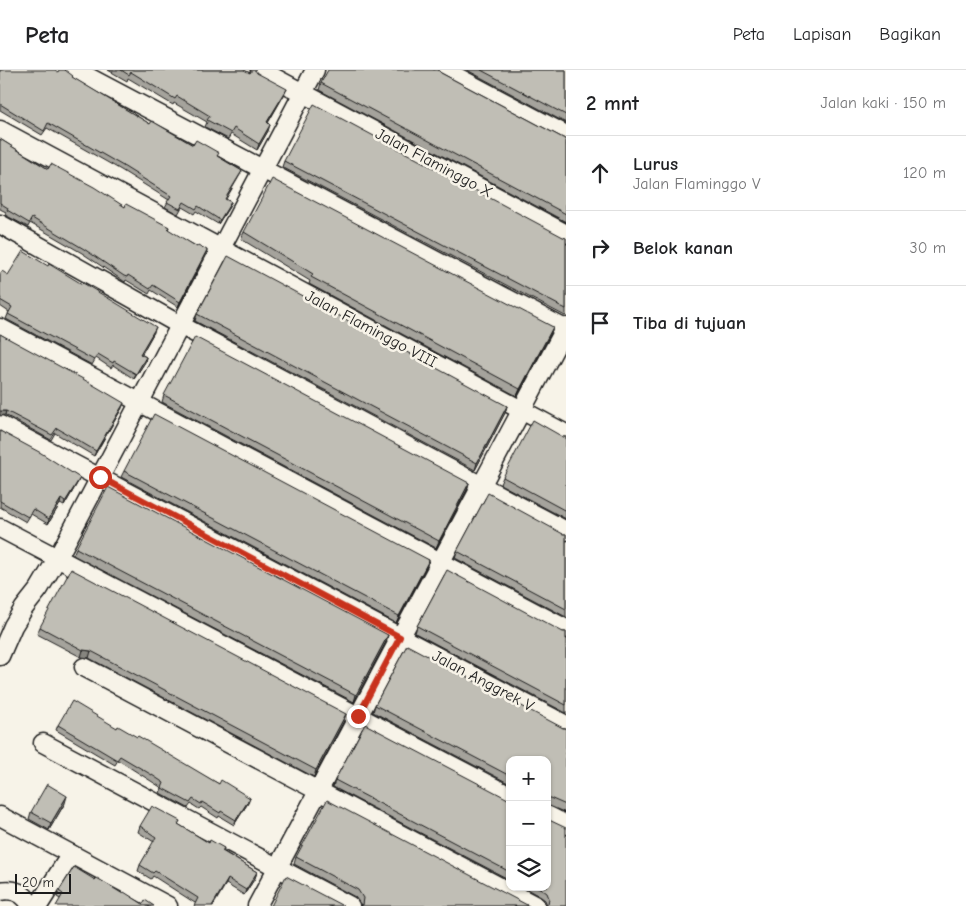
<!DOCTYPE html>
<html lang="id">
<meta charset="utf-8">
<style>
:root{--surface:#fff;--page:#f2f2f2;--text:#202124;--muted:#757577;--line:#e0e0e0}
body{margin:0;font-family:"Comic Neue",sans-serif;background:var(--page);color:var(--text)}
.controls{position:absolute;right:15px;bottom:15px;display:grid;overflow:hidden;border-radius:10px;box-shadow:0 1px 4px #0004}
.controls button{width:45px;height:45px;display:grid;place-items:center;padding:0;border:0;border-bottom:1px solid var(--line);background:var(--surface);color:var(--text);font:25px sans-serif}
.scale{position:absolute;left:15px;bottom:12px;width:56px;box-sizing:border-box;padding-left:5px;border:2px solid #1c1c1c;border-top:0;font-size:14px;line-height:18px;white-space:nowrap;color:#1c1c1c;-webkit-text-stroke:4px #f7f3e8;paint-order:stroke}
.stop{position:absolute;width:15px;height:15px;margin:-11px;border:4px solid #c8321e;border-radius:50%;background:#fff}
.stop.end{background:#c8321e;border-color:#fff;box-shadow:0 1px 5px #0008}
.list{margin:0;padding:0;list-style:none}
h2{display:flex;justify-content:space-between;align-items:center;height:65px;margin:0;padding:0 20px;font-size:21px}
h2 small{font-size:16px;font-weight:400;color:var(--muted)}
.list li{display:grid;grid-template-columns:32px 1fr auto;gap:15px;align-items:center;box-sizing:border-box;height:75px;padding:0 20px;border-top:1px solid var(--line)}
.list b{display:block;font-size:19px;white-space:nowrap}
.list p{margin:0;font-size:16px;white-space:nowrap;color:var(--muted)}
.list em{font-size:16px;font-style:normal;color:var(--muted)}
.icon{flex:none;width:28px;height:28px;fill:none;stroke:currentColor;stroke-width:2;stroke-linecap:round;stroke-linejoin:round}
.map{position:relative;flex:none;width:566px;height:836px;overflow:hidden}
header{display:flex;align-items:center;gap:30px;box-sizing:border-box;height:70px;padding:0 25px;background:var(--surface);border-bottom:1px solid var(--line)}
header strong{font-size:24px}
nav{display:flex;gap:28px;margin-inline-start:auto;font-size:18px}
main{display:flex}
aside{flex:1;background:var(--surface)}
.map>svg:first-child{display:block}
</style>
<header>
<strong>Peta</strong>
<nav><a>Peta</a><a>Lapisan</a><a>Bagikan</a></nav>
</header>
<main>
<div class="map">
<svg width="566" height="836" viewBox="0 0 566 836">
<rect width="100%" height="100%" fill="#f7f3e8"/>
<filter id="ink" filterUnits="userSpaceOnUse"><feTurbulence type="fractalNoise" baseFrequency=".02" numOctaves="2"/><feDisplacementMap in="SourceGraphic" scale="10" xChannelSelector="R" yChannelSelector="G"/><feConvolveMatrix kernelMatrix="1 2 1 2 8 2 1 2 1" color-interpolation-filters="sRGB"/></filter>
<g filter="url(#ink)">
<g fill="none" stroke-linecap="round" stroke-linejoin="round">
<defs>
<g id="minor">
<polyline points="75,0 565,259"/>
<polyline points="260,0 566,164"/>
<polyline points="444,0 566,65"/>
<polyline points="0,60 566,364"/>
<polyline points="0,154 180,255 566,461"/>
<polyline points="0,258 566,559"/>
<polyline points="0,355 566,655"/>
<polyline points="0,458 510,726"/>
<polyline points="0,586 13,556 24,538 39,519 58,487 315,0"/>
<polyline points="84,597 536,836"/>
<polyline points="43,673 350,836"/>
<polyline points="547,745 566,755"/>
<polyline points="0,746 168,836"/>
<path d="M0,821C14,818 25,823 31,836"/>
<polyline points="38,836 71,784"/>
<polyline points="257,836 566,257"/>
</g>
</defs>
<use href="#minor" stroke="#1c1c1c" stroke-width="21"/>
<use href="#minor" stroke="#f7f3e8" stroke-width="18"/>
</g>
<g fill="#a5a39c" stroke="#1c1c1c">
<polygon points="0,0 73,8 150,54 193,75 218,86 242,101 240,105 226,129 231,132 229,137 218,154 196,141 194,144 182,137 178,144 165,137 169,130 121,100 47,58 42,65 0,40"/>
<polygon points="108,0 244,0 250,3 257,3 284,25 268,53 268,61 257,80 231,64 228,69 205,57 207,52 174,33 173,35 128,8 127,11"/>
<polygon points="467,0 566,0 566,53"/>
<polygon points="441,3 563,68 566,69 566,152 319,20 321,13"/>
<polygon points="0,69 48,99 125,137 169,157 168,160 205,185 178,237 151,220 149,224 126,210 125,212 82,183 30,153 28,157 5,145 6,142 0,139"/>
<polygon points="284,91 566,168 566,245 565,246 282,97"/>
<polygon points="244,162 553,257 551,263 517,326 309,214 310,211 241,169"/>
<polygon points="0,204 8,205 154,262 141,284 146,287 145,292 134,309 113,295 111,298 96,288 92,295 6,249 9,242 0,236"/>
<polygon points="197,244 507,336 505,343 475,400 195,251"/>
<polygon points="0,264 122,338 94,386 55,363 51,370 5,345"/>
<polygon points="164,325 469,413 467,420 436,478 162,332"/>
<polygon points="0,361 78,412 64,436 60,434 48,454 31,444 26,452 0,437"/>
<polygon points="563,367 566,367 566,449 500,414 503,407"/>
<polygon points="124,401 429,490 426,497 396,553 121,407"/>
<polygon points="563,464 566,464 566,547 455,488 457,481"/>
<polygon points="76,478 388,565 386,572 354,632 73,485"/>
<polygon points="417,556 566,562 566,643 415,563"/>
<polygon points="40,557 344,651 314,707 89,588 81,587 37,564"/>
<polygon points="375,635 566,658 566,743 547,735 547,690 510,690 510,714 373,642"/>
<polygon points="58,655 117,658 219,714 250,728 248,733 234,755 219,746 218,748 201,737 199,739 191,734 188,738 160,723 162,718 118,690 115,695 56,660"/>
<polygon points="335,710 510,729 510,810 333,717"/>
<polygon points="65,733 49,760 29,749 31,742"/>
<polygon points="180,751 178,754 209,773 224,778 223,781 257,802 255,808 244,825 226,814 195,833 153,806 151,809 138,801 140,795 154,772 138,762 140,756"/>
<polygon points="296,787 529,836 361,835 355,827 294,794"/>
<polygon points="95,810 143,834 60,829 57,827 59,821"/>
<polygon points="523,817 547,817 566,836 547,835 545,830 541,827"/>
</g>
<g fill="#86857f" stroke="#1c1c1c">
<polygon points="287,19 284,25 264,59 267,52"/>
<polygon points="270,55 268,61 257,80 259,74"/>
<polygon points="231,132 229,137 218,154 220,150"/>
<polygon points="207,180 205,185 178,237 180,232"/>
<polygon points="156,257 154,262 139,289 140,284"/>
<polygon points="553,257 551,263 517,326 520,319"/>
<polygon points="146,287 145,292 134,309 136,304"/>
<polygon points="124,333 122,338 94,386 96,381"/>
<polygon points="507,336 505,343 475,400 477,393"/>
<polygon points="0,341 6,341 5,345 0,346"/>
<polygon points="80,408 78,412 64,436 65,432"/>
<polygon points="469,413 467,420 436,478 439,471"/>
<polygon points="61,429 60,434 48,454 49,449"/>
<polygon points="429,490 426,497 396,553 399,546"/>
<polygon points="388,565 386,572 354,632 356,625"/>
<polygon points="83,580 91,581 89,588 81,587"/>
<polygon points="346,644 344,651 314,707 316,700"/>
<polygon points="67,726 65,733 49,760 51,753"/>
<polygon points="250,728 248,733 234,755 236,750"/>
<polygon points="257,802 255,808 244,825 246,820"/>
<polygon points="228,809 226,814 213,836 212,836"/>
</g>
<g fill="#c0beb5" stroke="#1c1c1c">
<polygon points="0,0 55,0 58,2 59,0 65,0 73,6 72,7 150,54 152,51 193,75 196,70 219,83 217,86 242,101 225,129 231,132 220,150 198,136 196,139 184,132 180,139 167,132 171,126 123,96 48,53 44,61 0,34"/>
<polygon points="121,0 244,0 250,3 252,0 255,0 257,3 287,19 267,52 270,55 259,74 234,58 231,63 207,50 210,46 177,26 175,29 131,2 129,5"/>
<polygon points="328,0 438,0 441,3 563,68 566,69 566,144 321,13"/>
<polygon points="481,0 566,0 566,45"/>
<polygon points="314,34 563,167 566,168 566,239 284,91"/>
<polygon points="0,69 48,99 51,94 94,117 125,137 126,134 169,157 168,159 197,177 198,175 207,180 180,232 153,215 150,219 128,205 127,207 124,206 84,179 32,148 29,153 7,140 8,138 0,133"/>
<polygon points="272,109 553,257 520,319 311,207 313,204 244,162"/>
<polygon points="23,181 48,196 49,194 82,214 83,213 156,257 140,284 146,287 136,304 114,291 113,293 98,284 94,290 8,244 12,237 0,230 1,228 0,227 0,204 2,201 8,205"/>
<polygon points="228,186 507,336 477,393 197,244"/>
<polygon points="0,264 83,309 124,333 96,381 57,358 52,365 6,341 0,341"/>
<polygon points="195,267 469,413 439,471 164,325"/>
<polygon points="154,344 429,490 399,546 124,401"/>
<polygon points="533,350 563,367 566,367 566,441 503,407"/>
<polygon points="0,361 41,383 80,408 65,432 61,429 49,449 33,439 28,447 0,431"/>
<polygon points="108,417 388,565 356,625 76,478"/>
<polygon points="488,423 563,464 566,464 566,539 457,481"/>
<polygon points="71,499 346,644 316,700 91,581 83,580 40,557"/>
<polygon points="447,500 563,562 566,562 566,635 417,556"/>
<polygon points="407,575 563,658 566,658 566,735 550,728 547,728 547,690 510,690 510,706 375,635"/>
<polygon points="72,631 117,658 118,656 137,667 138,666 219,714 221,710 250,728 236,750 221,741 220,743 202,732 201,734 193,729 190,733 162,718 164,713 152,705 120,686 117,690 58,655"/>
<polygon points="365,654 508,729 510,729 510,802 335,710"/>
<polygon points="47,714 67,726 51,753 31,742"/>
<polygon points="327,730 529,836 359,836 362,835 363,828 358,820 296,787"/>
<polygon points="152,736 180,751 178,754 209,773 210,770 224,778 222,781 257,802 246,820 228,809 212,836 194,836 198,828 155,801 153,803 140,795 156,767 140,756"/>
<polygon points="547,749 566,758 566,836 546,836 548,834 549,828 547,823 543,820 538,817 547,817"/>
<polygon points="74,797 95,810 97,808 123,824 124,822 143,834 145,830 154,836 56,836 63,824 59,821"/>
<polygon points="286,806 343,836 271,836"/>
</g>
</g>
<g fill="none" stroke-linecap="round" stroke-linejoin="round" filter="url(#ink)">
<polyline stroke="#c8321e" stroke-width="6" points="100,407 400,567 358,646"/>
</g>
<g text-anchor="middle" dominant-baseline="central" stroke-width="5" stroke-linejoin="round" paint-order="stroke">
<g font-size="16" fill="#1c1c1c" stroke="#f7f3e8">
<text transform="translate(434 93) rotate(28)">Jalan Flaminggo X</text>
<text transform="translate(371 259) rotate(28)">Jalan Flaminggo VIII</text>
<text transform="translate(483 611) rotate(28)">Jalan Anggrek V</text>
</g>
</g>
</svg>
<div class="controls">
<button>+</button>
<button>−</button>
<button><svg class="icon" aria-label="layers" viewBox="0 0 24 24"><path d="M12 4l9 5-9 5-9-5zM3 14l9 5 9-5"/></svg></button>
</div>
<div class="scale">20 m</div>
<div class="stop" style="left:100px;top:407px"></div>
<div class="stop end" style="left:358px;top:646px"></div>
</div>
<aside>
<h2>2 mnt<small>Jalan kaki · 150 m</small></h2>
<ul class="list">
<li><svg class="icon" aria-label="ahead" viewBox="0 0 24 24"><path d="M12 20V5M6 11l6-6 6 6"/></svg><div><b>Lurus</b><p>Jalan Flaminggo V</p></div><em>120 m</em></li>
<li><svg class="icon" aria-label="right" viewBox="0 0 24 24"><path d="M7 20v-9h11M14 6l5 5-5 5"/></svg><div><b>Belok kanan</b></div><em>30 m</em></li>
<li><svg class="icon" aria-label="arrive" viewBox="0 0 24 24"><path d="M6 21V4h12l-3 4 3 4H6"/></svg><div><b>Tiba di tujuan</b></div></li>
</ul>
</aside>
</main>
